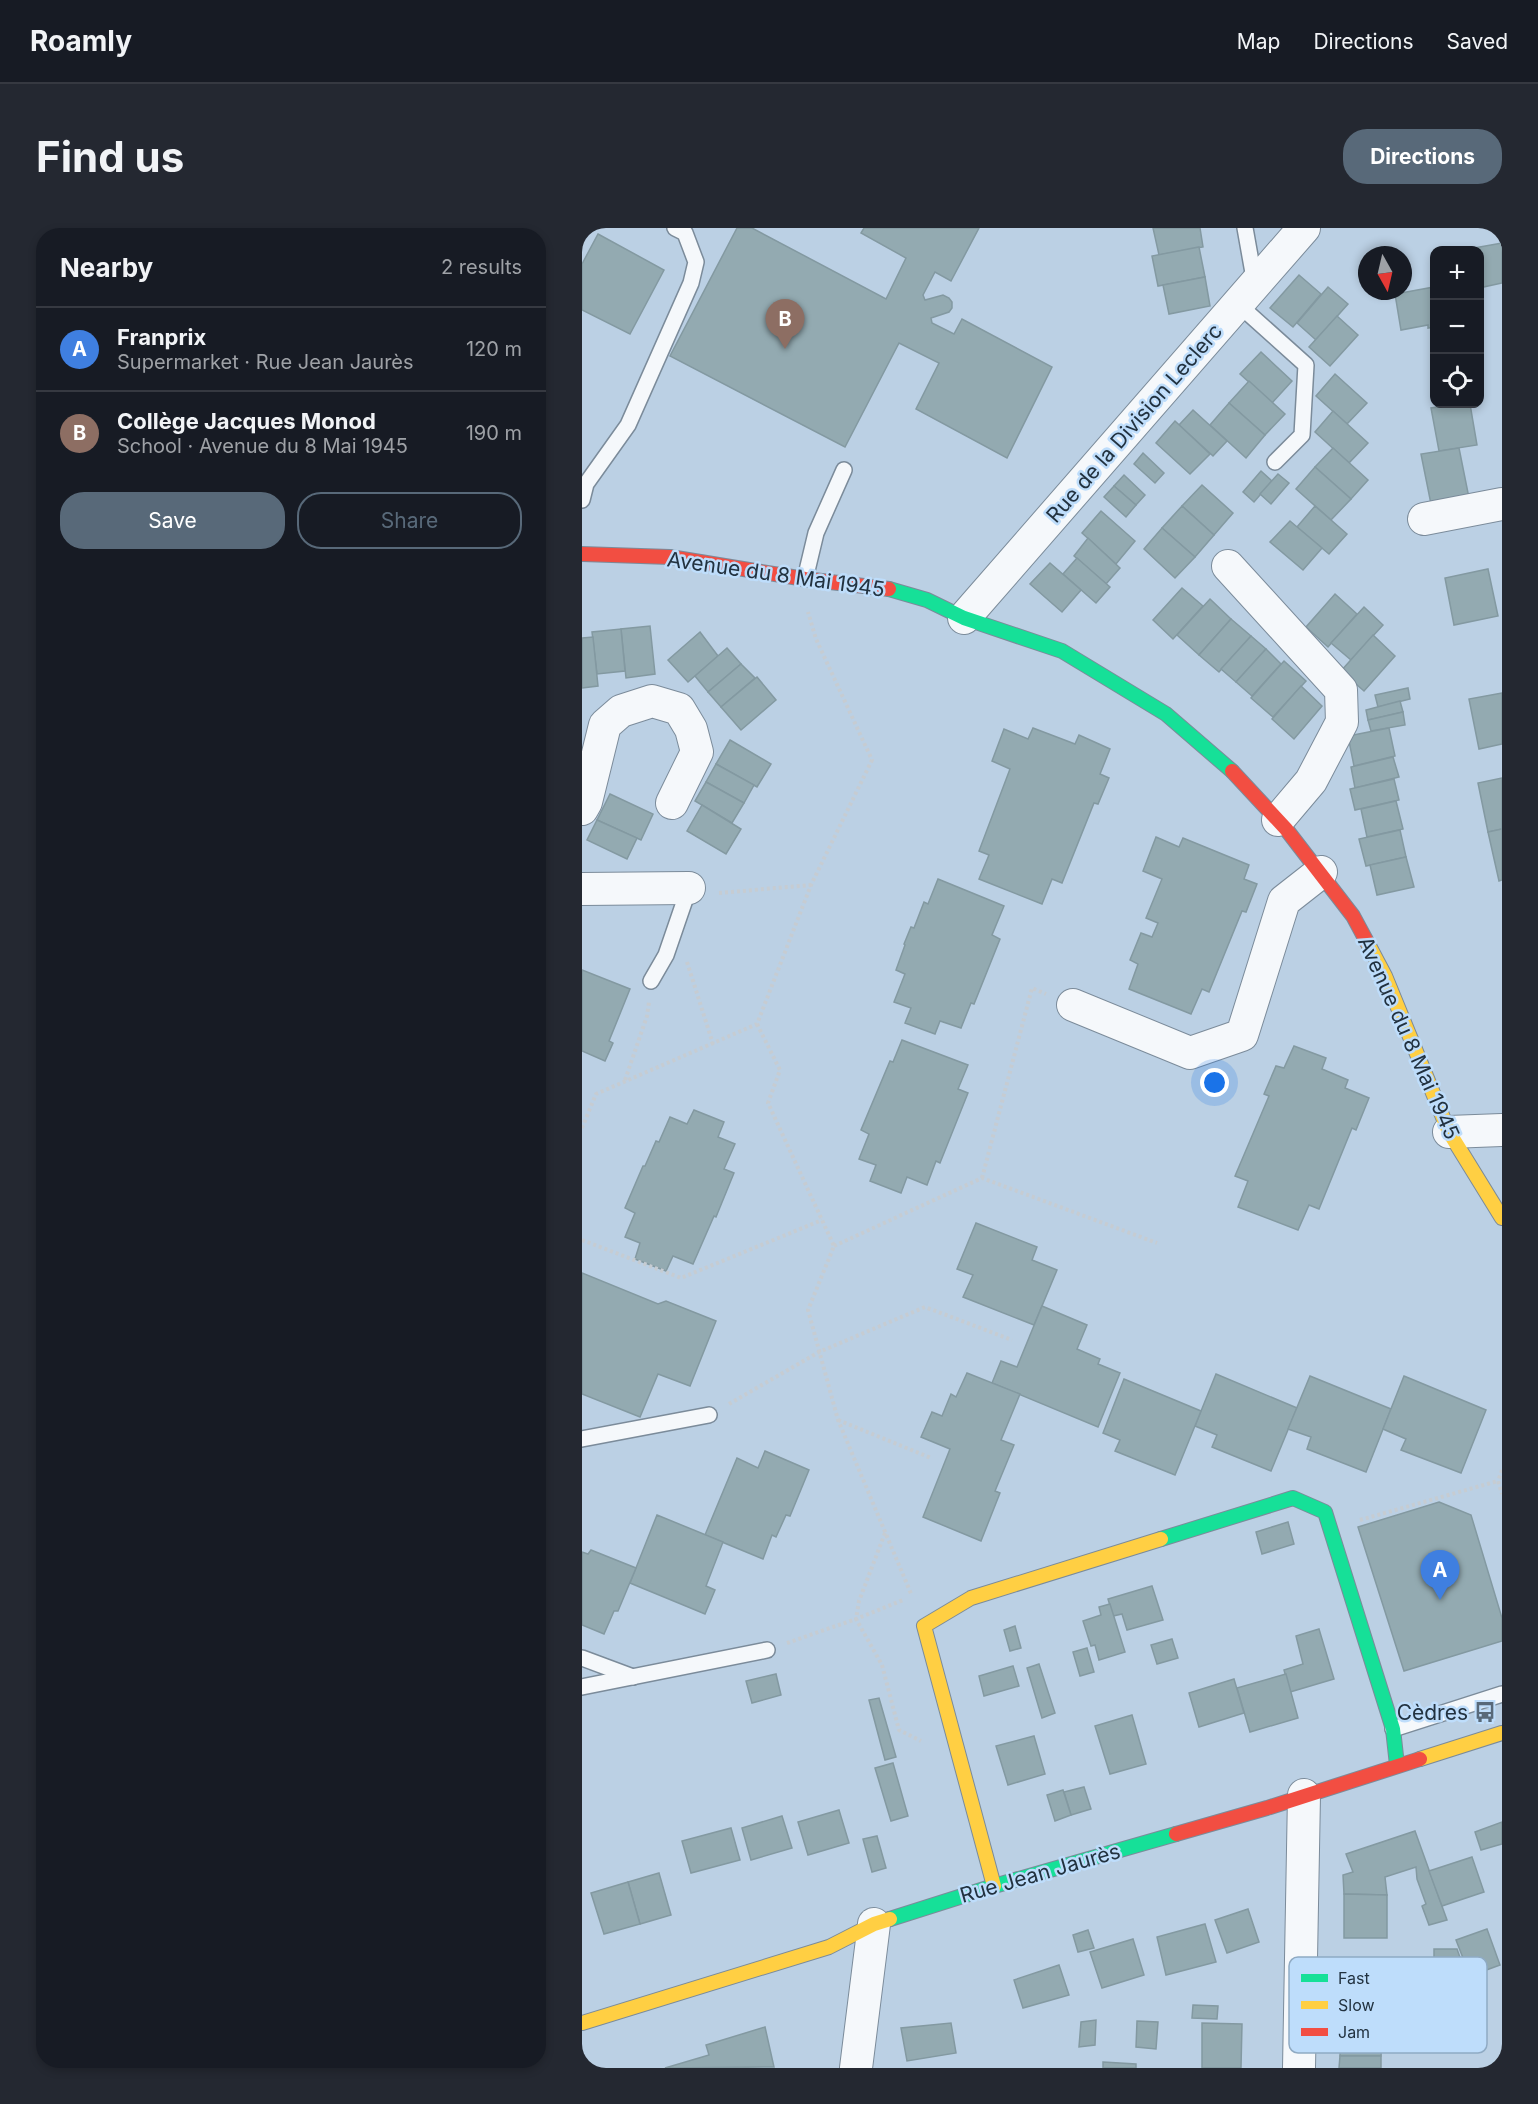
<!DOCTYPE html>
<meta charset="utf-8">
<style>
:root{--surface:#171b24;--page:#242831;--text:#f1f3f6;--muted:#9ea1a6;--line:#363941;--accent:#586979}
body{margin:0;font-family:Inter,sans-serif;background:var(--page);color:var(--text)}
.controls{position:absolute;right:18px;top:18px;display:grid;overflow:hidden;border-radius:12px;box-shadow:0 3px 9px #0003}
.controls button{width:54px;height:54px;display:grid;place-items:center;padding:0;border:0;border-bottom:2px solid var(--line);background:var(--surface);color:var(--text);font:30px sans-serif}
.compass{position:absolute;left:776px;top:18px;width:54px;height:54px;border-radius:50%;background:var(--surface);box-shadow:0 3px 9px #0003;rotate:172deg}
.you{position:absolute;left:633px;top:855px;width:21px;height:21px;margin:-15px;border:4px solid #fff;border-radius:50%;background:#1a73e8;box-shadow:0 0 0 9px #1a73e833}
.badge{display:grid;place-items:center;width:39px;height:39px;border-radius:50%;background:var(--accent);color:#fff;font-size:20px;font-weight:700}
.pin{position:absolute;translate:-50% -50px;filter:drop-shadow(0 2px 3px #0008)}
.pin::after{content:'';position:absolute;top:32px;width:21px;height:18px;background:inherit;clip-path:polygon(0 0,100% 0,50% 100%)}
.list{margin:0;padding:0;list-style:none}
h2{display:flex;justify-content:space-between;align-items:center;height:78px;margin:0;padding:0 24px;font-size:26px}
h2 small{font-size:20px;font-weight:400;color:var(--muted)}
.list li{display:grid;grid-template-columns:39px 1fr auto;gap:18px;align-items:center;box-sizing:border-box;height:84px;padding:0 24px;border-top:2px solid var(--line)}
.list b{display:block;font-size:22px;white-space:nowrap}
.list p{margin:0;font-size:20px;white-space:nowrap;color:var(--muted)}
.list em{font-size:20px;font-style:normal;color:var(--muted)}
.actions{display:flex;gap:12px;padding:18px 24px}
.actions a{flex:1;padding:14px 0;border:2px solid var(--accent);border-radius:24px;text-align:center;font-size:21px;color:var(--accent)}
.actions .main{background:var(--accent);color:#fff}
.icon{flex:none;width:33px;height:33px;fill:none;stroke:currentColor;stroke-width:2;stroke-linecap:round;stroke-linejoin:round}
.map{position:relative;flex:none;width:920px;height:1840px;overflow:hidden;border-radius:24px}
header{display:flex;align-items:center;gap:36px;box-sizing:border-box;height:84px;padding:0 30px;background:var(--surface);border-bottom:2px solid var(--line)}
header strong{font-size:28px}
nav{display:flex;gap:33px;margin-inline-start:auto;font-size:21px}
.intro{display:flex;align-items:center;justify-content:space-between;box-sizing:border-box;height:144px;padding:0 36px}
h1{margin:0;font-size:42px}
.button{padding:15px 27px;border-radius:24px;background:var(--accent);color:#fff;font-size:21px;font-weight:700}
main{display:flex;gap:36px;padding:0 36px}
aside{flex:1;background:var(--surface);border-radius:24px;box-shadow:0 3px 9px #0003}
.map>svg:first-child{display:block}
</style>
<header>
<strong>Roamly</strong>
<nav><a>Map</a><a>Directions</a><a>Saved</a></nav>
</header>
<div class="intro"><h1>Find us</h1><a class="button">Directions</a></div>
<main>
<aside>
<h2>Nearby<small>2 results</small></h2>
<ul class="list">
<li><span class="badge" style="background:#3f7fe0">A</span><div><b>Franprix</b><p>Supermarket · Rue Jean Jaurès</p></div><em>120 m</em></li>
<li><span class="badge" style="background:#8d6e63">B</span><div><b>Collège Jacques Monod</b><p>School · Avenue du 8 Mai 1945</p></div><em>190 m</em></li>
</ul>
<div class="actions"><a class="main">Save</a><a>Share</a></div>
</aside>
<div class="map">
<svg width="920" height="1840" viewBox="0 0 920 1840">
<rect width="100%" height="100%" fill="#bbd0e4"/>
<g fill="#93aab1" stroke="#8399a1" stroke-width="1.5">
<polygon points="155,0 170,0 304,71 324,30 279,5 282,0 397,0 369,53 353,44 341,67 343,72 361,67 367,70 370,74 370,80 367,84 349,90 350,95 372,106 380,91 470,139 425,230 334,181 357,135 317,115 263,219 88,128"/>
<polygon points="571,0 618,0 621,19 577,27"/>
<polygon points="16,6 82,42 48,106 0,82 0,36"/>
<polygon points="920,15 920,55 897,60 897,22 881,22"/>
<polygon points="617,19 623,49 576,58 570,28"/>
<polygon points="717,47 739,66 711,99 688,80"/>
<polygon points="623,49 628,78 587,86 581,57"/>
<polygon points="746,59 766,76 734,112 715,95"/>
<polygon points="852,59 852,99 846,100 846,97 819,102 813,66"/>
<polygon points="755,88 776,107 748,138 727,119"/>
<polygon points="679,124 710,153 690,175 658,146"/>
<polygon points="753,146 785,175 765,196 734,168"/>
<polygon points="667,153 703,186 683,207 647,175"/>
<polygon points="647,175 683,207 664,230 628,197"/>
<polygon points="877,176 888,176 895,217 857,223 849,180"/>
<polygon points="611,182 645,213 631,228 597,197"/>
<polygon points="751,183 786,215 767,235 733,204"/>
<polygon points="593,193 628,226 608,246 574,215"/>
<polygon points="751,220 786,252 769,271 733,239"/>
<polygon points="877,220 889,280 851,286 839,226"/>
<polygon points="561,225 582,245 573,255 552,236"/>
<polygon points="733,239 769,271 749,292 714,261"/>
<polygon points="679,243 690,253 672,274 661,264"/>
<polygon points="696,246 707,255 689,276 678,266"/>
<polygon points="542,247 563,267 554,277 532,258"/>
<polygon points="620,257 651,285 632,307 600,278"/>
<polygon points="532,258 554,277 544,289 522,269"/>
<polygon points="600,278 632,307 613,329 580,300"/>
<polygon points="733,278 765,306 747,326 715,299"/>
<polygon points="519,283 553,313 534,336 500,305"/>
<polygon points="708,293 740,320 721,342 688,314"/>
<polygon points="580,300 613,329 593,350 562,321"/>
<polygon points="506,310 538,340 524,356 492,328"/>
<polygon points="495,330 528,359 514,375 481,346"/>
<polygon points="468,335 499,362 480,384 448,356"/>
<polygon points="906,341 916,388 872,397 863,350"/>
<polygon points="600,360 621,378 591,411 571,392"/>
<polygon points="753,366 775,386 746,419 724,399"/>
<polygon points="628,371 649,391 617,427 595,407"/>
<polygon points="782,379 801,397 769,432 749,415"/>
<polygon points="649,391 669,408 637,444 617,427"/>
<polygon points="68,398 73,446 44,450 39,401"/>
<polygon points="39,401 43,443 15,446 10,404"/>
<polygon points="118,404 136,428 106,454 86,432"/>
<polygon points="791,407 813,428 782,463 759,443"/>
<polygon points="669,408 684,421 654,454 639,441"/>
<polygon points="11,409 16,458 0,460 0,410"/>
<polygon points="145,420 159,436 126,464 113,448"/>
<polygon points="684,421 699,436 670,468 654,454"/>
<polygon points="702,433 724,453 691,489 669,470"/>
<polygon points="159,436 173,450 139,479 126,464"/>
<polygon points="175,449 194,472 159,502 139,479"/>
<polygon points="719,458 740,478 712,511 690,491"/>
<polygon points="826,460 828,471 796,479 793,467"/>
<polygon points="920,465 920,516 897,521 887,471"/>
<polygon points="818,473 821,484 786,492 784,482"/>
<polygon points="821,484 823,497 789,503 786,492"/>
<polygon points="451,500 493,516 497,507 528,521 518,546 527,550 516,576 512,575 480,655 470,651 460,676 397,651 407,627 397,623 428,541 410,533 422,501 446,511"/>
<polygon points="807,500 813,528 772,538 766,508"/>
<polygon points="148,512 189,536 175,559 134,536"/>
<polygon points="811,529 817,549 773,560 769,539"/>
<polygon points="134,536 172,557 162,575 124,554"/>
<polygon points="920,550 920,601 906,604 896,555"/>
<polygon points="812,551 817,572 773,582 768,561"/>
<polygon points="124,554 162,575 150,595 113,573"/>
<polygon points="28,566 71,586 59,612 15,592"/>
<polygon points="814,573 821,601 785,609 779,581"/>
<polygon points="120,577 159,601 144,626 105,603"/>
<polygon points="15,592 55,610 45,631 5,612"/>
<polygon points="920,601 920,652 917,653 906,604"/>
<polygon points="818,602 824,629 784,638 777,611"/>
<polygon points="574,609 597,619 601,610 667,637 662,651 675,656 664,684 660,683 627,764 620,761 609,786 547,761 556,736 548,732 559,705 570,709 576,695 564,690 580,651 561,643"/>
<polygon points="824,629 832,659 795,667 788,637"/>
<polygon points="356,651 422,678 410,707 418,711 392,776 389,775 379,800 358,793 353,806 323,795 329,780 312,774 323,746 314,742 323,717 322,716 329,699 332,700 342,674 346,676"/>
<polygon points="0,742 48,761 27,813 31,815 23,833 0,823"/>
<polygon points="320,812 386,837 376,861 386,865 358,935 354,933 345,957 325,949 319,965 288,953 294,937 277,931 287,906 279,902 308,833 311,834"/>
<polygon points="712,818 744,830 740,841 766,852 763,860 787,870 774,902 770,900 737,981 727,977 716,1002 656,979 666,953 653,948 687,868 682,866 694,838 702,840"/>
<polygon points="112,882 142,894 136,909 153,916 142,941 152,945 134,989 132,988 111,1036 91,1028 84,1043 53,1031 58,1015 43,1009 53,985 43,980 61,938 63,938 74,913 77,914 88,889 105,896"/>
<polygon points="394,995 455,1019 450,1032 475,1042 452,1097 381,1069 391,1047 375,1041"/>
<polygon points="0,1045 76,1076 84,1073 134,1093 108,1158 76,1146 58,1189 0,1166"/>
<polygon points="460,1078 505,1097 495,1121 518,1131 516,1136 538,1145 516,1199 410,1155 419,1133 435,1139"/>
<polygon points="385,1145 438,1166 419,1212 432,1217 413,1263 418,1265 399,1313 341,1289 368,1221 339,1209 350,1184 360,1188 369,1166 374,1169"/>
<polygon points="634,1146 715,1180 689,1243 630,1219 635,1207 613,1198"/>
<polygon points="728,1148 809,1181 784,1244 725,1221 729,1209 706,1201"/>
<polygon points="822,1148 904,1182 879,1245 819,1222 824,1211 801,1201"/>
<polygon points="542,1151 619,1183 593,1247 533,1223 538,1212 521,1205"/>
<polygon points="183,1223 227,1242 208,1288 204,1287 194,1309 190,1307 181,1331 123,1307 155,1230 176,1240"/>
<polygon points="857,1274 889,1287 920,1390 920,1413 822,1443 776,1299"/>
<polygon points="75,1287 141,1314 124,1358 133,1362 123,1386 48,1355"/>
<polygon points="706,1294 712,1316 680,1326 674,1304"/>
<polygon points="9,1322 54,1340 36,1383 32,1383 22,1406 0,1397 0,1324 6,1326"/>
<polygon points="570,1358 581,1392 545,1402 540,1386 531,1388 526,1371"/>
<polygon points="528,1376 543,1424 517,1432 513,1417 509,1418 501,1393 519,1387 517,1379"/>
<polygon points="433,1398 439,1420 428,1423 422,1402"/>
<polygon points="737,1401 752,1451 708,1464 702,1442 721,1436 714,1408"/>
<polygon points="590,1411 596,1430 575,1436 569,1417"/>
<polygon points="505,1420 512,1444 498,1448 491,1424"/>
<polygon points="457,1436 473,1485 460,1490 445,1440"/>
<polygon points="431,1438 437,1458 402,1468 397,1448"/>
<polygon points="194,1446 199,1467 170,1475 164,1453"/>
<polygon points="704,1446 716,1490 668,1504 655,1460"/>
<polygon points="652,1451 662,1485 617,1499 607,1465"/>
<polygon points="297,1470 314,1529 303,1532 287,1472"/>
<polygon points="550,1487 564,1536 528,1546 513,1498"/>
<polygon points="452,1508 463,1546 426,1557 414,1518"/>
<polygon points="311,1535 326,1588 309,1593 293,1540"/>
<polygon points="502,1559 509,1581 489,1587 482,1564"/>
<polygon points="481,1562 489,1587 473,1593 465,1567"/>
<polygon points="257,1582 267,1615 226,1627 216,1594"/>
<polygon points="200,1588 210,1620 169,1632 160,1600"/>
<polygon points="920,1594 920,1616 899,1622 893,1604"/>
<polygon points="149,1600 158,1632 109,1645 100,1613"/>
<polygon points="833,1603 865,1692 847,1697 840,1678 844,1676 835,1651 834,1639 803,1649 805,1667 762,1666 761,1647 771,1644 764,1626"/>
<polygon points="295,1608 304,1640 290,1644 281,1611"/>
<polygon points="890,1629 902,1664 860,1678 847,1643"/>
<polygon points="77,1645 89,1687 58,1696 46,1654"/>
<polygon points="46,1654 58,1696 22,1706 9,1665"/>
<polygon points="762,1666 805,1667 805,1710 762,1710"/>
<polygon points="666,1681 677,1714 645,1725 633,1692"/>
<polygon points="623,1696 634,1734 584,1747 575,1709"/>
<polygon points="905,1701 918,1737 888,1748 874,1712"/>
<polygon points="506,1702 512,1720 496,1724 491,1707"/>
<polygon points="551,1711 562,1747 520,1760 508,1724"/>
<polygon points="852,1721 875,1721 880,1735 852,1734"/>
<polygon points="477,1737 487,1767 441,1780 432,1752"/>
<polygon points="611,1777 636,1778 635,1791 610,1790"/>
<polygon points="514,1792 513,1817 497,1819 499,1794"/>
<polygon points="759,1792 801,1793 799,1828 758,1828"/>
<polygon points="555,1793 576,1794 574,1821 554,1819"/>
<polygon points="369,1795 374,1825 325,1833 319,1800"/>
<polygon points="620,1795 660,1796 659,1840 620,1840"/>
<polygon points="183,1799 192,1839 83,1840 127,1827 124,1817"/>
<polygon points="758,1828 799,1828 799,1840 757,1840"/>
<polygon points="521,1834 554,1836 554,1840 521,1840"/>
</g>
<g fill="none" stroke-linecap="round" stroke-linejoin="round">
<defs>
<g id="lane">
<polyline points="663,0 673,56"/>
<polyline points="656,76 724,137 720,207 693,234"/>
<polyline points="0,272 4,256 46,197 109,55 114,34 103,5 93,0"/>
<polyline points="223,351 234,305 262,242"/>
<polyline points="69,753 84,727 107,660"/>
<polyline points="0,1211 127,1187"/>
<polyline points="0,1430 51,1449"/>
<polyline points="0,1459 185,1422"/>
<polyline points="811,1501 920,1466"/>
</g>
<g id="street">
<polyline points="842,291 920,276"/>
<polyline points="646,338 759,462 760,494 729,553 696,592"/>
<polyline points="382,390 722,0"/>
<polyline points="0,581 4,574 23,497 39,483 70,473 97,481 109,501 115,524 90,575"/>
<polyline points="0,661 107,660"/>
<polyline points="491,777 608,825 660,807 702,673 739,644"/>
<polyline points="867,904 920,902"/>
<polyline points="274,1840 292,1696"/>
<polyline points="717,1840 722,1567"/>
</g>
<g id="fast">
<polyline points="307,361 345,372 382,390 480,423 584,486 650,543"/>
<polyline points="579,1311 711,1270 743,1284 811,1501 815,1537"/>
<polyline points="308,1691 412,1658 594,1606"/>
</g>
<g id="slow">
<polyline points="785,714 803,748 867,904 920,990"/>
<polyline points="838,1531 920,1505"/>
<polyline points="412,1658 342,1398 389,1370 579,1311"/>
<polyline points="0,1795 247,1719 292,1696 308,1691"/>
</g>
<g id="jam">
<polyline points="0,326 88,329 223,351 307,361"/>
<polyline points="650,543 704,601 771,688 785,714"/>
<polyline points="594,1606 685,1580 838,1531"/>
</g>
</defs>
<use href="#lane" stroke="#7b8b9a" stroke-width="18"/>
<use href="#street" stroke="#7b8b9a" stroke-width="34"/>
<use href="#fast" stroke="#7b8b9a" stroke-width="16"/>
<use href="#slow" stroke="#7b8b9a" stroke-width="16"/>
<use href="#jam" stroke="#7b8b9a" stroke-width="16"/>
<g stroke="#c6ccd2" stroke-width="4" stroke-dasharray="3 3" stroke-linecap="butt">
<polyline points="137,665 229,657"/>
<polyline points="105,734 131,816"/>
<polyline points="175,796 198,842 186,875 252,1018 226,1082 256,1192 330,1368"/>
<polyline points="43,852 65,788 67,774"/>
<polyline points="0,900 14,866 175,796 229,657 290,532 234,411 226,384"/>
<polyline points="400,950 450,760 464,766"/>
<polyline points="0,1012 99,1050 240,992"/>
<polyline points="252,1018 400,950 575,1015"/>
<polyline points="147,1176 237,1124 343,1079 430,1112"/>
<polyline points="256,1192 349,1230"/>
<polyline points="920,1242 916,1253 920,1266"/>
<polyline points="778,1292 916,1253"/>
<polyline points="303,1305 277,1373 274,1391 300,1437 317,1502 339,1513"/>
<polyline points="205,1415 274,1391 321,1372"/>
</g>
<use href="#lane" stroke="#f5f8fb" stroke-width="15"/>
<use href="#street" stroke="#f5f8fb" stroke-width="32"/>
<use href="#fast" stroke="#16e098" stroke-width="14"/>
<use href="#slow" stroke="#ffcf43" stroke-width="14"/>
<use href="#jam" stroke="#f24e42" stroke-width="14"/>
</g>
<defs>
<symbol id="bus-bare" viewBox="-9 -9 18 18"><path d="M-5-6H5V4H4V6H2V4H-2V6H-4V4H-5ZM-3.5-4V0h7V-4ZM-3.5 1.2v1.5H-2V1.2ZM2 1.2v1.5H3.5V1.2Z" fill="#586979" stroke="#beddfb" stroke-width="2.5" paint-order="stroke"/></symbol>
</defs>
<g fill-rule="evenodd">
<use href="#bus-bare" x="888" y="1469" width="30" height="30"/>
</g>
<g text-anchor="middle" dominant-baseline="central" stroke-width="5" stroke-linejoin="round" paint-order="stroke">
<g font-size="21" fill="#223240" stroke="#beddfb">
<text transform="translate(552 195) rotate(-49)">Rue de la Division Leclerc</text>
<text transform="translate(194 346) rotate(8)">Avenue du 8 Mai 1945</text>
<text transform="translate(827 810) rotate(66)">Avenue du 8 Mai 1945</text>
<text transform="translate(458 1645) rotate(-16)">Rue Jean Jaurès</text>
</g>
<g font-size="21" fill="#223240" stroke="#beddfb" text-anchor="end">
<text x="886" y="1484">Cèdres</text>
</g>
</g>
<rect x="707" y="1729" width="198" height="96" rx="9" fill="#beddfb" stroke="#8faac3" stroke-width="1.5"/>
<rect x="719" y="1746" width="27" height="8" fill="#16e098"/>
<rect x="719" y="1773" width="27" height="8" fill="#ffcf43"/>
<rect x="719" y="1800" width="27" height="8" fill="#f24e42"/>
<g font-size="16" fill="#223240">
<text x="756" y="1756">Fast</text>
<text x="756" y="1783">Slow</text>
<text x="756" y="1810">Jam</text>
</g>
</svg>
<div class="controls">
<button>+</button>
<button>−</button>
<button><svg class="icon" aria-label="locate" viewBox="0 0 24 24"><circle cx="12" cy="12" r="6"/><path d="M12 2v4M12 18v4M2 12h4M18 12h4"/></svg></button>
</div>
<svg class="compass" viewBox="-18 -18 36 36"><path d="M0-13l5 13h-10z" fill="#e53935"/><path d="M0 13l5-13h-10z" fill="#9ea1a6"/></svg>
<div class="you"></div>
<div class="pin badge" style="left:858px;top:1372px;background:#3f7fe0">A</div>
<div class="pin badge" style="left:203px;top:121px;background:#8d6e63">B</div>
</div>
</main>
